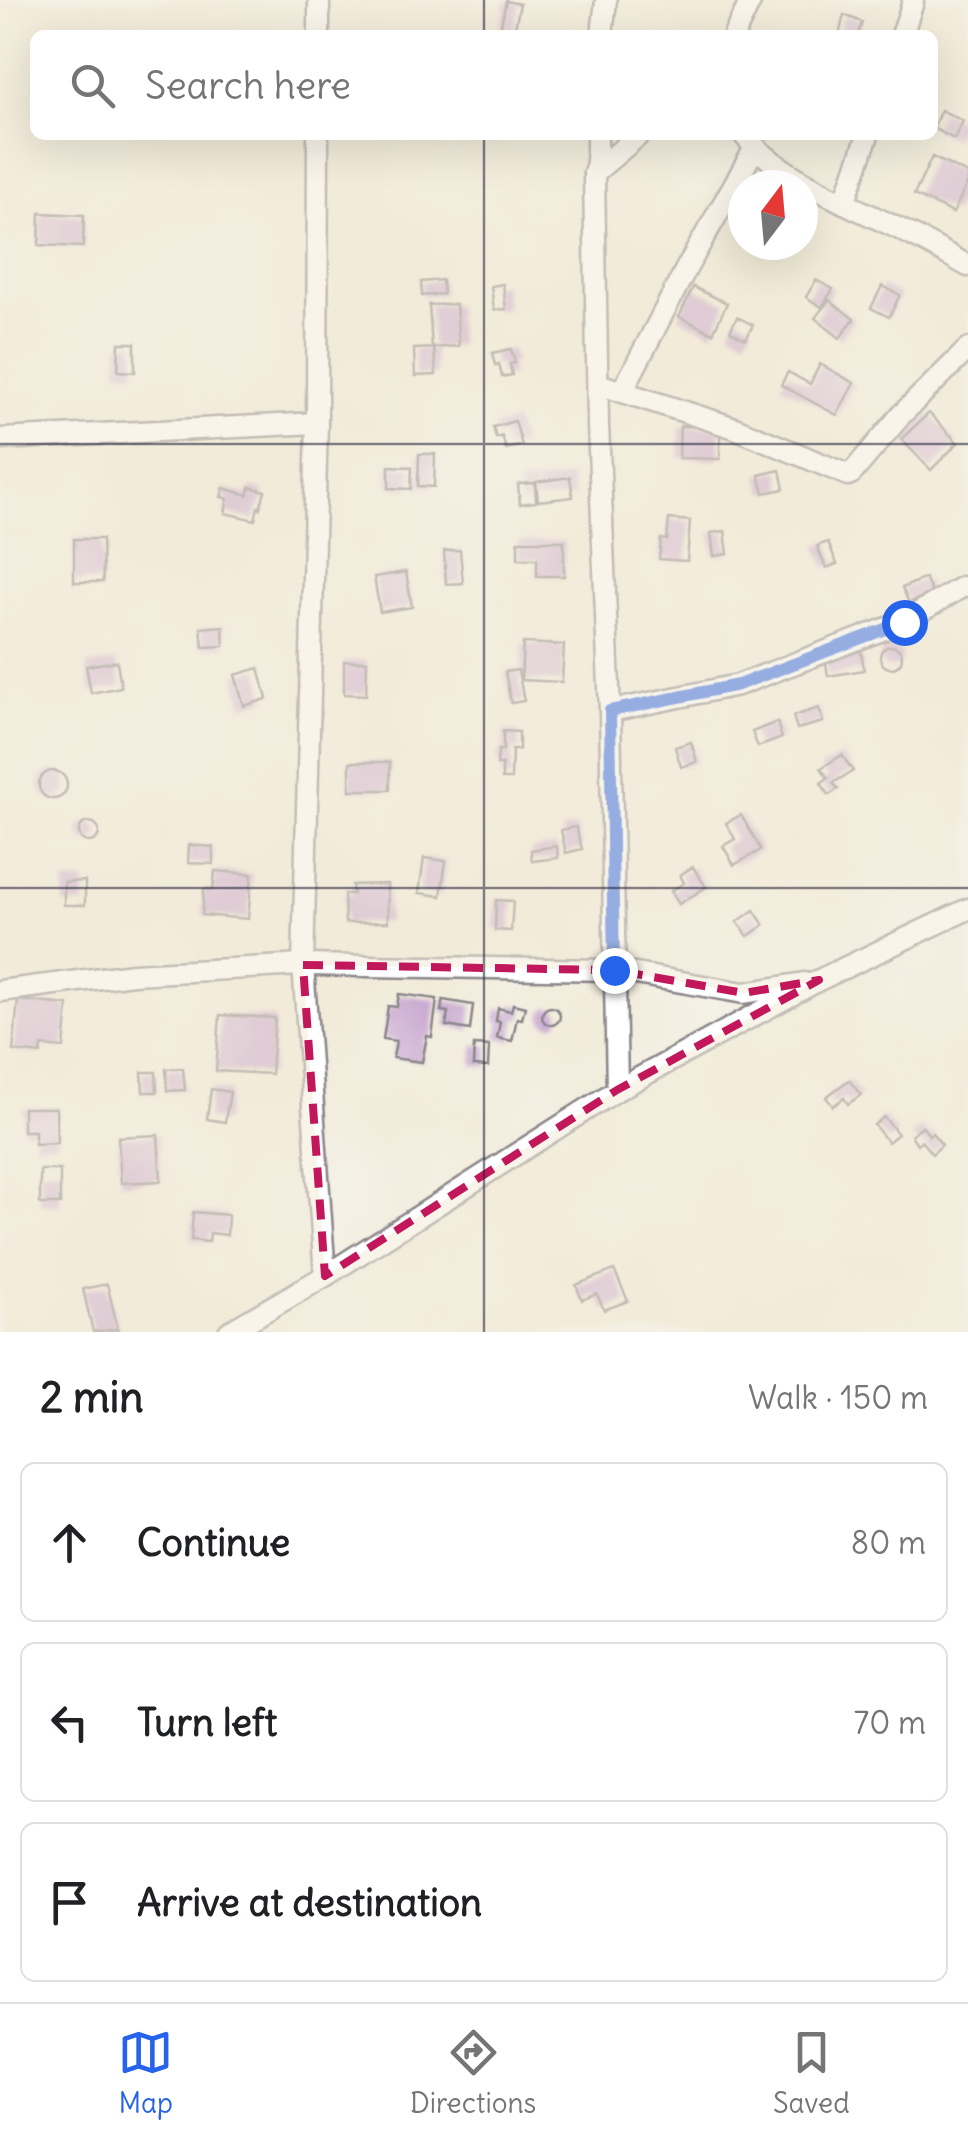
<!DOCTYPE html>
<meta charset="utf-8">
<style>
:root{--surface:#fff;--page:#f6f6f6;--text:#202124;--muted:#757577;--line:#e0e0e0;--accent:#2563eb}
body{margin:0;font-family:Delius,sans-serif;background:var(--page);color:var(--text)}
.compass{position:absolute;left:728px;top:170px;width:90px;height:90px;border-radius:50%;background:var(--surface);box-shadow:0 10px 40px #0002;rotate:16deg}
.stop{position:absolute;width:30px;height:30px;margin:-22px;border:8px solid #2563eb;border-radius:50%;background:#fff}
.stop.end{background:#2563eb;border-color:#fff;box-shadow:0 2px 10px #0008}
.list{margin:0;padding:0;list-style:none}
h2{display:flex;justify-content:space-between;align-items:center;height:130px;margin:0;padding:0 40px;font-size:42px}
h2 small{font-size:32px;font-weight:400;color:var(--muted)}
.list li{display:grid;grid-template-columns:65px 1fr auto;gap:30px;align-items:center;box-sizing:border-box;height:160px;margin:0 20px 20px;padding:0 20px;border:2px solid var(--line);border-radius:15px}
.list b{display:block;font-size:38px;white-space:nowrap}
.list em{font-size:32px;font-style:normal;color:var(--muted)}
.icon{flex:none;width:55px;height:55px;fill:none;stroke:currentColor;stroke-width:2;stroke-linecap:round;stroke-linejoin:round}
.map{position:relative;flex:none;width:968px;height:1332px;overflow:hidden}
.search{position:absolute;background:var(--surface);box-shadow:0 10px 40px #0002;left:30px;right:30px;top:30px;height:110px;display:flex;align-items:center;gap:25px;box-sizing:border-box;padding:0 35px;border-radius:15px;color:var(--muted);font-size:38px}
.sheet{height:670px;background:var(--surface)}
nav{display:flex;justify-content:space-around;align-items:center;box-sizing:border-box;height:140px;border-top:2px solid var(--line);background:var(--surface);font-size:28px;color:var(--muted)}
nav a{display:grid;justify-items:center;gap:5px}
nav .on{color:var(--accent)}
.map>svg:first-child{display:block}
</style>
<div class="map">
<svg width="968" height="1332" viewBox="0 0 968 1332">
<rect width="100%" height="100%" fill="#f6f6f2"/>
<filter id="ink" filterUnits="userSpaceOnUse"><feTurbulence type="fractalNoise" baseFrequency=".01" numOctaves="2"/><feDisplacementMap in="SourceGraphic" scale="20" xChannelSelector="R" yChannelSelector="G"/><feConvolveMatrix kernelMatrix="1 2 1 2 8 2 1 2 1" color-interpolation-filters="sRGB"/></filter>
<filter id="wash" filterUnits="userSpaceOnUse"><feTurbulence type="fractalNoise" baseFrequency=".0048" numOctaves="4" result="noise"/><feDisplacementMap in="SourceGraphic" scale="40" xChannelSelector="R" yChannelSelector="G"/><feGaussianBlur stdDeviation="2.25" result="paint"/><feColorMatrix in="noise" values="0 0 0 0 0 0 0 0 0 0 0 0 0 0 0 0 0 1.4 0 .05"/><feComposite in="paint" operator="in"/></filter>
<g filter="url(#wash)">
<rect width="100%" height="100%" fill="#f2ebd9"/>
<g id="blocks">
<g fill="#c8a6d0">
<polygon points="506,1 520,4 514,32 500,29"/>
<polygon points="844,15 862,22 858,35 839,35"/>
<polygon points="941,110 963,121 954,139 933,128"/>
<polygon points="932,157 968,174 968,182 953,213 914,195"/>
<polygon points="40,213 84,215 83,247 39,245"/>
<polygon points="442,280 443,294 422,296 421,282"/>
<polygon points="816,280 833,289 822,307 806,297"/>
<polygon points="503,284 506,309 494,310 491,286"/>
<polygon points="882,286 900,295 889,317 871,308"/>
<polygon points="693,287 727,303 713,333 679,317"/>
<polygon points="829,300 854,319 840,338 815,318"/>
<polygon points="456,304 459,346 432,348 429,305"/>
<polygon points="737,317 753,325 746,339 730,331"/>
<polygon points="119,343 135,343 135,372 118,371"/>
<polygon points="434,348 436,375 415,376 414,349"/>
<polygon points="511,349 515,363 510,364 512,375 502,377 499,364 495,365 492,353"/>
<polygon points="820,364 854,383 837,415 781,385 788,372 810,384"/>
<polygon points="929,413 958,443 931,470 901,439"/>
<polygon points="515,421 522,445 506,449 502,436 496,438 493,427"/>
<polygon points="680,426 720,427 720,459 679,458"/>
<polygon points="419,454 435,454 434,487 418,486"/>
<polygon points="389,466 412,467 411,489 389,488"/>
<polygon points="780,470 784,489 764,493 759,475"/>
<polygon points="570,477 573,497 538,501 536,482"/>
<polygon points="535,483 536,502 520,504 518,484"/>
<polygon points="250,487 265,491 260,508 258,507 255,520 225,513 228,499 221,497 224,488 248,495"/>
<polygon points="669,519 690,521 687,561 659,559 661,539 667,540"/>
<polygon points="725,531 728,554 714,556 711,533"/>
<polygon points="74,539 102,539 103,582 74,582"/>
<polygon points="518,541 564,541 564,576 537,576 537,559 518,559"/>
<polygon points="828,542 837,564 826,568 817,546"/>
<polygon points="460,550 463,583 446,584 444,551"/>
<polygon points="406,572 412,607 380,612 374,577"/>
<polygon points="925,578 932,593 909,603 902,588"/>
<polygon points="223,626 224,646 203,647 201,628"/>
<polygon points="523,643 564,645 562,682 521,680"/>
<circle cx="891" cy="657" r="11"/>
<polygon points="861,651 864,670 828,676 825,657"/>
<polygon points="117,661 121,687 91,693 86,666"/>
<polygon points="344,661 367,661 366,695 344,694"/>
<polygon points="259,668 267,699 244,706 235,675"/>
<polygon points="518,670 524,701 511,703 505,672"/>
<polygon points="819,708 823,722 797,729 793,716"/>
<polygon points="777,722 782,738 758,747 752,732"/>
<polygon points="503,731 519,732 519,750 512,750 511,779 502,779 502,765 497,765 498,750 503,750"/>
<polygon points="691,742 697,762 681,767 675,747"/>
<polygon points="842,755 853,771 833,783 838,789 829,795 821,783 828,778 821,768"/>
<rect x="350" y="762" width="40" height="28"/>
<circle cx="53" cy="785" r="14"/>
<polygon points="741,815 761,850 734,865 723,846 735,839 726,823"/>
<circle cx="89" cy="832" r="10"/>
<polygon points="576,827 582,849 566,853 561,830"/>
<polygon points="189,845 213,847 213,864 188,863"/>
<polygon points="557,846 558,858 532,861 531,850"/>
<polygon points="424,858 446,861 441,896 419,893"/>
<polygon points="693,867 706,887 679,904 671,891 684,883 680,875"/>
<polygon points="215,871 252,874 248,919 202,915 204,889 213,890"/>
<polygon points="85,881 85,905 64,905 64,882"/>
<polygon points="387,884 388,922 345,923 344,894 353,894 352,885"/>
<polygon points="496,900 513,901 511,931 495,930"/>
<polygon points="754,910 764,925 748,936 737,922"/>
<polygon points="399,994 437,999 432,1037 427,1036 422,1062 393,1058 396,1041 383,1039 388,1006 397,1007"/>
<polygon points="18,1000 68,1005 64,1048 42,1046 41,1054 13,1051"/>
<polygon points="443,1000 473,1005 470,1030 446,1026 448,1012 441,1011"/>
<polygon points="513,1004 525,1007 522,1019 517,1018 512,1041 497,1038 500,1022 496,1021 498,1008 511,1011"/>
<circle cx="551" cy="1016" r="9"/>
<polygon points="220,1015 275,1018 271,1074 216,1071"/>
<polygon points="474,1045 489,1046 488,1067 473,1066"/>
<polygon points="183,1068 185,1090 167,1091 166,1069"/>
<polygon points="142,1072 156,1072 157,1092 143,1092"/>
<polygon points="849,1080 861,1095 848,1104 844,1098 833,1106 826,1097"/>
<polygon points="211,1089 230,1092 225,1122 207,1119"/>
<polygon points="23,1108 56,1108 57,1143 35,1144 35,1131 23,1131"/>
<polygon points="884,1117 898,1134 888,1142 874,1125"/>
<polygon points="922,1126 929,1135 932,1133 942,1145 932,1154 921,1141 917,1144 911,1135"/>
<polygon points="158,1135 161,1181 121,1183 118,1137"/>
<rect x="40" y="1170" width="20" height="34"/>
<polygon points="193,1212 228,1215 227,1235 210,1233 209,1242 191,1240"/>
<polygon points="614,1270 628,1301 604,1310 597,1294 582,1300 576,1285"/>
<polygon points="107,1284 118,1329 93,1332 83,1289"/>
</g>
</g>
</g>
<g filter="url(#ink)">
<use href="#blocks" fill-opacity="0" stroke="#8a868a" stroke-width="2.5"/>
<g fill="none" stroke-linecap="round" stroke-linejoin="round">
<defs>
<g id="street">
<polyline points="319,35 319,0"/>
<polyline points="602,35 606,0"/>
<polyline points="734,35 751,0"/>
<polyline points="902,35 913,2"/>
<polyline points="318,135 317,423 303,965 325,1276"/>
<polyline points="597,135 597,163 594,173 598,425 610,711 617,1090"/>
<path d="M744,135C778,176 843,202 891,225C918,237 943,252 968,266"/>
<polyline points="594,173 639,135"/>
<polyline points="844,203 868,135"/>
<polyline points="598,384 735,428 848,475 852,473 902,414 968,349"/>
<polyline points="622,392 686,269 755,148"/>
<polyline points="0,439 317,423"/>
<polyline points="610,711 738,685 903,622 962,587"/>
<polyline points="0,991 133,974 303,965 613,970 744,993 804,983"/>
<polyline points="229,1332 325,1276 617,1090 819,980 968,909"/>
</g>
</defs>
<use href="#street" stroke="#8a868a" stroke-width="25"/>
<use href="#street" stroke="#fff" stroke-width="20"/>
</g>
</g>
<g fill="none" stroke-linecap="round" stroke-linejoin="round" filter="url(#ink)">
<polyline stroke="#2563eb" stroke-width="12" points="614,970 610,711 738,685 904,622"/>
</g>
<path d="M0 0H968V1332H0ZM303,965L613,970L744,993L819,980L617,1090L325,1276Z" fill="#f2ebd9" fill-opacity=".55" fill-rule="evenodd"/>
<path fill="none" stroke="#c2185b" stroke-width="8" stroke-dasharray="20 12" stroke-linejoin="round" d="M303,965L613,970L744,993L819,980L617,1090L325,1276Z"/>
<path fill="none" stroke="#22223b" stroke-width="2.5" stroke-opacity="0.55" d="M484,0V35M484,135V1332M0,444H968M0,888H968"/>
</svg>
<svg class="compass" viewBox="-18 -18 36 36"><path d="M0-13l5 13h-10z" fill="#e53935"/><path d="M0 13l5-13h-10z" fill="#757577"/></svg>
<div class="stop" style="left:904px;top:622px"></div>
<div class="stop end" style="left:614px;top:970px"></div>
<div class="search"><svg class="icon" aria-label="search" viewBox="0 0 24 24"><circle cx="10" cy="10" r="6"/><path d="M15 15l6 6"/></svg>Search here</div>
</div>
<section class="sheet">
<h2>2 min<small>Walk · 150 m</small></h2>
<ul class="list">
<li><svg class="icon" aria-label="ahead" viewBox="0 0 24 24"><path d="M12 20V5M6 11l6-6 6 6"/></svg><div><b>Continue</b></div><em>80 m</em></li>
<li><svg class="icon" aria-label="left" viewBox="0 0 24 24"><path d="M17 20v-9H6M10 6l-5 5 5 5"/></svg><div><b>Turn left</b></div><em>70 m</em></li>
<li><svg class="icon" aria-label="arrive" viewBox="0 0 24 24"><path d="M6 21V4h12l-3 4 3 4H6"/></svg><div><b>Arrive at destination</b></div></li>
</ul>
</section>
<nav>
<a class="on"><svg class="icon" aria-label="map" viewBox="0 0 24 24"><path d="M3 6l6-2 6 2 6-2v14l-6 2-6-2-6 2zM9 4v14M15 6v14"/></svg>Map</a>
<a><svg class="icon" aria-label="directions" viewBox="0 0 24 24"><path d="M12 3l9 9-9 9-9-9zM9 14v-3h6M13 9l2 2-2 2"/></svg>Directions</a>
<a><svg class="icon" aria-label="saved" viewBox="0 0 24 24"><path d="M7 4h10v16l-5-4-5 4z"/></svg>Saved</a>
</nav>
